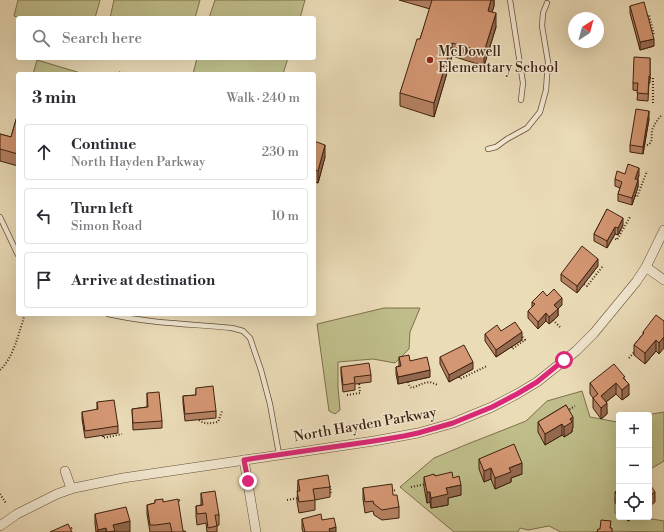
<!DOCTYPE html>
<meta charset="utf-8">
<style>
:root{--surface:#fff;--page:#f2f2f3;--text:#2b2b33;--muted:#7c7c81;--line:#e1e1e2}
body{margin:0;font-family:"Libre Bodoni",serif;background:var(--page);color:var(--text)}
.controls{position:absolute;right:12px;bottom:12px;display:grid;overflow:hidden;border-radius:4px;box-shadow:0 4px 16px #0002}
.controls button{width:36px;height:36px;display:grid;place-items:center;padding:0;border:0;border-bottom:1px solid var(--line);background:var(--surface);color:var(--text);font:20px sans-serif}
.compass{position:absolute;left:568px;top:12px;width:36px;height:36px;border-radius:50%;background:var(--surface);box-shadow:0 4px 16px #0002;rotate:36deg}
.stop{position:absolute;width:12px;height:12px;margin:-9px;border:3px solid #db2777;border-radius:50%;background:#fff}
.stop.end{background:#db2777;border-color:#fff;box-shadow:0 1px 4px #0008}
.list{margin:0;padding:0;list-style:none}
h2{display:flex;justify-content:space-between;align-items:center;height:52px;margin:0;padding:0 16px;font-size:17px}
h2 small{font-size:13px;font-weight:400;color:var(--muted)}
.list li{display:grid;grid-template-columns:26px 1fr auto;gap:12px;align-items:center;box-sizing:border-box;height:56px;margin:0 8px 8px;padding:0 8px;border:1px solid var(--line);border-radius:4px}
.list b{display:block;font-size:15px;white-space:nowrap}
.list p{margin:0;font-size:13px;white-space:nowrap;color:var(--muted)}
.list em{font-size:13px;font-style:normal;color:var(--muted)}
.icon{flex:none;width:22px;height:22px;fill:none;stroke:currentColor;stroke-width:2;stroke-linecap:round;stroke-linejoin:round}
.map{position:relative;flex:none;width:664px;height:532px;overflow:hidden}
.search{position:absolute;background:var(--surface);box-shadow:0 4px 16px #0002;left:16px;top:16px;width:300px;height:44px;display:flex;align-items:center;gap:10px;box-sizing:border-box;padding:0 14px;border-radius:4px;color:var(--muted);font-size:15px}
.panel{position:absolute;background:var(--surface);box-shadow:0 4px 16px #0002;left:16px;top:72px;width:300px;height:244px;border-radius:4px}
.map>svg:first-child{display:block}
</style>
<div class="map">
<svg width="664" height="532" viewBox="0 0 664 532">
<rect width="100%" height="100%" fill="#ebdcb8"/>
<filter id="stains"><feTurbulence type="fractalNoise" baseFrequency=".005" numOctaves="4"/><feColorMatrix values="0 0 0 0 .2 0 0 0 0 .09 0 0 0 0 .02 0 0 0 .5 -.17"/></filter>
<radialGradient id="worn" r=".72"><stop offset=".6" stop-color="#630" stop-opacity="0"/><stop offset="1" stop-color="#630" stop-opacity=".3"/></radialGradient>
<g fill="#bfbe8a" stroke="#7e704c">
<polygon points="18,0 100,0 95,18 19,18 14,16"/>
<polygon points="114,0 200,0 195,18 110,18"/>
<polygon points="215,0 305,0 300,18 209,18"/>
<polygon points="197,58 288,58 283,74 193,74"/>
<polygon points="37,60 84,74 33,74"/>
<polygon points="384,308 420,308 410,332 409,349 395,363 373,359 338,362 338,387 340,410 335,414 329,411 317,324"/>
<polygon points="582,391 590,417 617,422 619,422 619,495 615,498 615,513 619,514 619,517 640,517 664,521 664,532 603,531 594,532 561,532 549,526 528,530 520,528 518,532 454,532 400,487 434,458 470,443 483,438 526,421 547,401"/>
<polygon points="664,412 664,461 649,470 649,415 647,415"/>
</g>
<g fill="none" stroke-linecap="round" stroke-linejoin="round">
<defs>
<g id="service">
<polyline points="510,0 523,83 521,100"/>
<polyline points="488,149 496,147 507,139 527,128 540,112 546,90 548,62 542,26 543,13 547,3"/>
<polyline points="0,217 18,255"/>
<path d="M108,314C148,323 191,324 232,328L243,331L250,338L261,370L270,404L279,454"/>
</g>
<g id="minor">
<polyline points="646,267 664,280"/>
<polyline points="244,460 256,532"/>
<polyline points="65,471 71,488"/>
<polyline points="0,526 17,514 57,494 74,488 123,478 374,441 418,433 453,423 492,407 517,394 537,382 576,351 594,333 636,282 646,267 664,230"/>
</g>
</defs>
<use href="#service" stroke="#695039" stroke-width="6"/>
<use href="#minor" stroke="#695039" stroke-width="10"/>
<g stroke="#3e210f" stroke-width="2" stroke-dasharray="1 2" stroke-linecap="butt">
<polyline points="646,17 649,16 654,34"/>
<polyline points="650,78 653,78 653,105"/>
<path d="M644,146C654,144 651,138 652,130C654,125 657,120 661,116"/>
<polyline points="635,196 637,197 647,171"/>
<polyline points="613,237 617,240 630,217"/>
<polyline points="584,284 587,286 603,266"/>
<polyline points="553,320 560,327"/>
<polyline points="511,347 512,349 525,340 520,334"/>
<polyline points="629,358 636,350"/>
<path d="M0,370C14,357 19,332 25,314"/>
<polyline points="459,377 460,379 487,366"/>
<polyline points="408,382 410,387 412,388 424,383 430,382 438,385"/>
<polyline points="347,395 360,393 359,384"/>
<polyline points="567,411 575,406"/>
<path d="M199,420C205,425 211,423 218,422L222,411"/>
<polyline points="103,436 103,438 122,434"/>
<polyline points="330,486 331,495"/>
<polyline points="411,487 426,484"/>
<polyline points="391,491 396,490"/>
<polyline points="0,494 6,503"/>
<polyline points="287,500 299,498"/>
<polyline points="176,501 182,500"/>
<polyline points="63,532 74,527"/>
</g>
<use href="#service" stroke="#f2e8d1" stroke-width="4.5"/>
<use href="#minor" stroke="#f2e8d1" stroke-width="9"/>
</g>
<g fill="#b68263" stroke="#3e210f">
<polygon points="399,0 494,0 494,6 492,12 496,27 484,66 452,56 434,117 400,106 400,93 420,39 430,9"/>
<polygon points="630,6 654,46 640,50 630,13"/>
<polygon points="650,58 650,83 649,83 648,101 637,100 638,91 633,90 633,83"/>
<polygon points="18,113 18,166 0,161 0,134 11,137"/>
<polygon points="649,119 643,154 630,152 630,145"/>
<polygon points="314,141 325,157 318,183 314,182"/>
<polygon points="625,174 639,175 638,179 638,187 632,205 618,201 618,194 620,188 615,186 615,179"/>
<polygon points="607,209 623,225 618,235 615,234 607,248 594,241 594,234"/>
<polygon points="598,266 577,293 561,281 561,274"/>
<polygon points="547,296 562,305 558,309 558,316 549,324 546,321 538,329 528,318 528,311 532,307 532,302"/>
<polygon points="664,321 659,354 656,351 645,364 634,355 634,345 643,334 643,332"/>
<polygon points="501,331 522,340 496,357 485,341 485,334"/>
<polygon points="399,357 410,361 430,377 398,384 396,374 396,367 399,366"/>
<polygon points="440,357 473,369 449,382 440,364"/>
<polygon points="341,367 371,375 371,382 355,384 355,390 343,392 341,374"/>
<polygon points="625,379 629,395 622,400 616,394 606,402 607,414 601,419 593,408 593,398 590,394 590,383"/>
<polygon points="196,388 216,411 216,418 185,421 183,403 183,396 196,395"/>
<polygon points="147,393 162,421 162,428 133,430 132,409 147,407"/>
<polygon points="97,402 118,426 118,433 85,438 82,419 82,412 97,410"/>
<polygon points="566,405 573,428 572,429 572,432 564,437 562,435 545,445 538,432 538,422"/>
<polygon points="479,459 522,474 511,478 511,482 495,489 491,479 484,482 479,469"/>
<polygon points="435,476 453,478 461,495 448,498 448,505 431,508 430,502 427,503 424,487 424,477"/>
<polygon points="298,480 330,487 330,497 315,500 315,510 299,513 297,502"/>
<polygon points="363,488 393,495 399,507 399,518 382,520 374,515 373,511 365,513 363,499"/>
<polygon points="619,489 619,509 615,502 615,492"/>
<polygon points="201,493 219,515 219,525 217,526 217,532 207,532 206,523 197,525 196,516 196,506 201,505"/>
<polygon points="155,500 163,502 183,531 186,532 150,532 147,514 147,505 155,503"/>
<polygon points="95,514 130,532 96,532 95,524"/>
<polygon points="625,517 634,517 628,521"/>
<polygon points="302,519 322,520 336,532 303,532 302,529"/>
</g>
<g fill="#946a50" stroke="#3e210f">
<polygon points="491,0 494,0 494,6 488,24 488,11"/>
<polygon points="496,13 496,27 484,66 484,52"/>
<polygon points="654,39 654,46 640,50 640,42"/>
<polygon points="452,43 452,56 434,117 434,103"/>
<polygon points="649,111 649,119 643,154 643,147"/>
<polygon points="325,145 325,157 318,183 318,171"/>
<polygon points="639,168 639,175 635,186 635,179"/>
<polygon points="638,180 638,187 632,205 632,198"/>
<polygon points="623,218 623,225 618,235 618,228"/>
<polygon points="615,227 615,234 607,248 607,241"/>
<polygon points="598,259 598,266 577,293 577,286"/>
<polygon points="562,298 562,305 558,309 558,316 549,324 549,317 554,305"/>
<polygon points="546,313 546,321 538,329 538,322"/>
<polygon points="522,332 522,340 496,357 496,350"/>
<polygon points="664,337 664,348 659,354 659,343"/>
<polygon points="656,340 656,351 645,364 645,353"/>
<polygon points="473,362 473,369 449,382 449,375"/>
<polygon points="430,370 430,377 398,384 398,377"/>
<polygon points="616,383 616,394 601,406 601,396"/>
<polygon points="629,384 629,395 622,400 622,390"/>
<polygon points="607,403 607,414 601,419 601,408"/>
<polygon points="573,417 573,428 572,429 572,432 564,437 564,427 570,419"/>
<polygon points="562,424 562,435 545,445 545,434"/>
<polygon points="522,463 522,474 511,478 511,482 495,489 495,478 509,468"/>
<polygon points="491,468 491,479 484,482 484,471"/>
<polygon points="461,485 461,495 448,498 448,505 431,508 431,498 446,488"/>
<polygon points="427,492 430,492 430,502 427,503"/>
<polygon points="655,492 655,502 649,507 649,496"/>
<polygon points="628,517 634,517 628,521"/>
<polygon points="130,521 130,532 112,532 113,525"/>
<polygon points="336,527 336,532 329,532 329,529"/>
<polygon points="106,528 106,532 98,532 98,530"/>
</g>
<g fill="#d49773" stroke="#3e210f">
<polygon points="432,0 491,0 488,11 496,13 484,52 452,43 434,103 400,93 417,39 420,39"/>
<polygon points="644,2 654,39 640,42 630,6"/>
<polygon points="634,57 650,58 650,76 649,76 648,94 637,93 638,83 633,83"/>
<polygon points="119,72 126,74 118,74"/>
<polygon points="636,109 649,111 643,147 630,145"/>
<polygon points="18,113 18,154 0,149 0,134 11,137"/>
<polygon points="314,141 325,145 318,171 314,170"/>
<polygon points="628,164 639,168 635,179 638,180 632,198 618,194 622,182 615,179 617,171 625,174"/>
<polygon points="607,209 623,218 618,228 615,227 607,241 594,234"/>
<polygon points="582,246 598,259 577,286 561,274"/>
<polygon points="554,289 562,298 554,305 558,309 549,317 546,313 538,322 528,311 535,304 532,302 543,291 547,296"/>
<polygon points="656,315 664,321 664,337 659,343 656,340 645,353 634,345 644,333 643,332"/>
<polygon points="515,322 522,332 496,350 485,334 497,325 501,331"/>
<polygon points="464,345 473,362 449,375 440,357"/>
<polygon points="409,355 410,361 427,357 430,370 398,377 396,367 401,366 399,357"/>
<polygon points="369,363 371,375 354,377 355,383 343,385 341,367"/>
<polygon points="614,364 625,377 623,378 629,384 622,390 616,383 601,396 607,403 601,408 593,398 598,394 590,383"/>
<polygon points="213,386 216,411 185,414 183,396 196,395 196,388"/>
<polygon points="159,392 162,421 133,423 132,409 148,407 147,393"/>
<polygon points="114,400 118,426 85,431 82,412 98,409 97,402"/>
<polygon points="566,405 573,417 570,419 572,422 564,427 562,424 545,434 538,422"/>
<polygon points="514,444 522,463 509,468 511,472 495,478 491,468 484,471 479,459"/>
<polygon points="452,472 453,478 459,476 461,485 446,488 448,494 431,498 430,492 427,492 424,477 434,474 435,476"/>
<polygon points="328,475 330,487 313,489 315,500 299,502 297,491 300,491 298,480"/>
<polygon points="649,483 655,492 649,496"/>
<polygon points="392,484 393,495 397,495 399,507 382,510 374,504 373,501 365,502 363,488"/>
<polygon points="619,489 619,498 615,492"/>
<polygon points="215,491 219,515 215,515 217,526 208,528 206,513 197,514 196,506 203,505 201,493"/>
<polygon points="163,499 163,502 178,499 183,531 185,531 186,532 172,532 170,523 156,525 150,525 147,505 155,503 155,500"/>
<polygon points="126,507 130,521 113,525 115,531 107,532 106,528 98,530 95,514"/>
<polygon points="321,514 322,520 334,518 336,527 329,529 330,532 305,532 302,519"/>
<polygon points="601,520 611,521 610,528 612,528 612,532 597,532 598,529 600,529"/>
<polygon points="68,524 72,532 50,532"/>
</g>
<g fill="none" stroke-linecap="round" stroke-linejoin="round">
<polyline stroke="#db2777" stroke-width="5" points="248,481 244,460 256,458 374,441 404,436 418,433 453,423 492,407 517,394 537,382 564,360"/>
</g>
<circle fill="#8f2418" stroke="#f2e8d1" stroke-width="1.5" cx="430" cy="60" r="4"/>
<g text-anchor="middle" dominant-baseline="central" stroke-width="3" stroke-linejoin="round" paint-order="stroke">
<g font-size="14" fill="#3e210f" stroke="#f2e8d1" text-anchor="start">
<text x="438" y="52">McDowell<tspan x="438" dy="16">Elementary School</tspan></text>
</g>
<g font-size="14" fill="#3e210f" stroke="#f2e8d1">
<text transform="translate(365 425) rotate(-10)">North Hayden Parkway</text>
</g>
</g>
<rect width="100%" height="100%" filter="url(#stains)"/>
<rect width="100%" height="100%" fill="url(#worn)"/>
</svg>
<div class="controls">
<button>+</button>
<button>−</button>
<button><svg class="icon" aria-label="locate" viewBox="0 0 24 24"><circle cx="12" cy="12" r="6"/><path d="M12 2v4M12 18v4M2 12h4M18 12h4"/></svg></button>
</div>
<svg class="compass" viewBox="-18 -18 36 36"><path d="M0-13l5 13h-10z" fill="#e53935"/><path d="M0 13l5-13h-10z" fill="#7c7c81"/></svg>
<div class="stop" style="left:564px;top:360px"></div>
<div class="stop end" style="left:248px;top:481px"></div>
<div class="search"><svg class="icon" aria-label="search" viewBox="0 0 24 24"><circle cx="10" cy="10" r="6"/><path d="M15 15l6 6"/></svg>Search here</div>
<section class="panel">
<h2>3 min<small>Walk · 240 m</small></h2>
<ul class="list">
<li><svg class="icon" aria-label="ahead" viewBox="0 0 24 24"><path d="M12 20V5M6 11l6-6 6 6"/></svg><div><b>Continue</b><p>North Hayden Parkway</p></div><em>230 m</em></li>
<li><svg class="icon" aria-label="left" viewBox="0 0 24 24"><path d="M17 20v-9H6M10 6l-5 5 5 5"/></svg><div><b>Turn left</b><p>Simon Road</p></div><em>10 m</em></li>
<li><svg class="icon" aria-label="arrive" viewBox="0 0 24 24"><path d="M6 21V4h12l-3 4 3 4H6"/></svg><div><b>Arrive at destination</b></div></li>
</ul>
</section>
</div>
